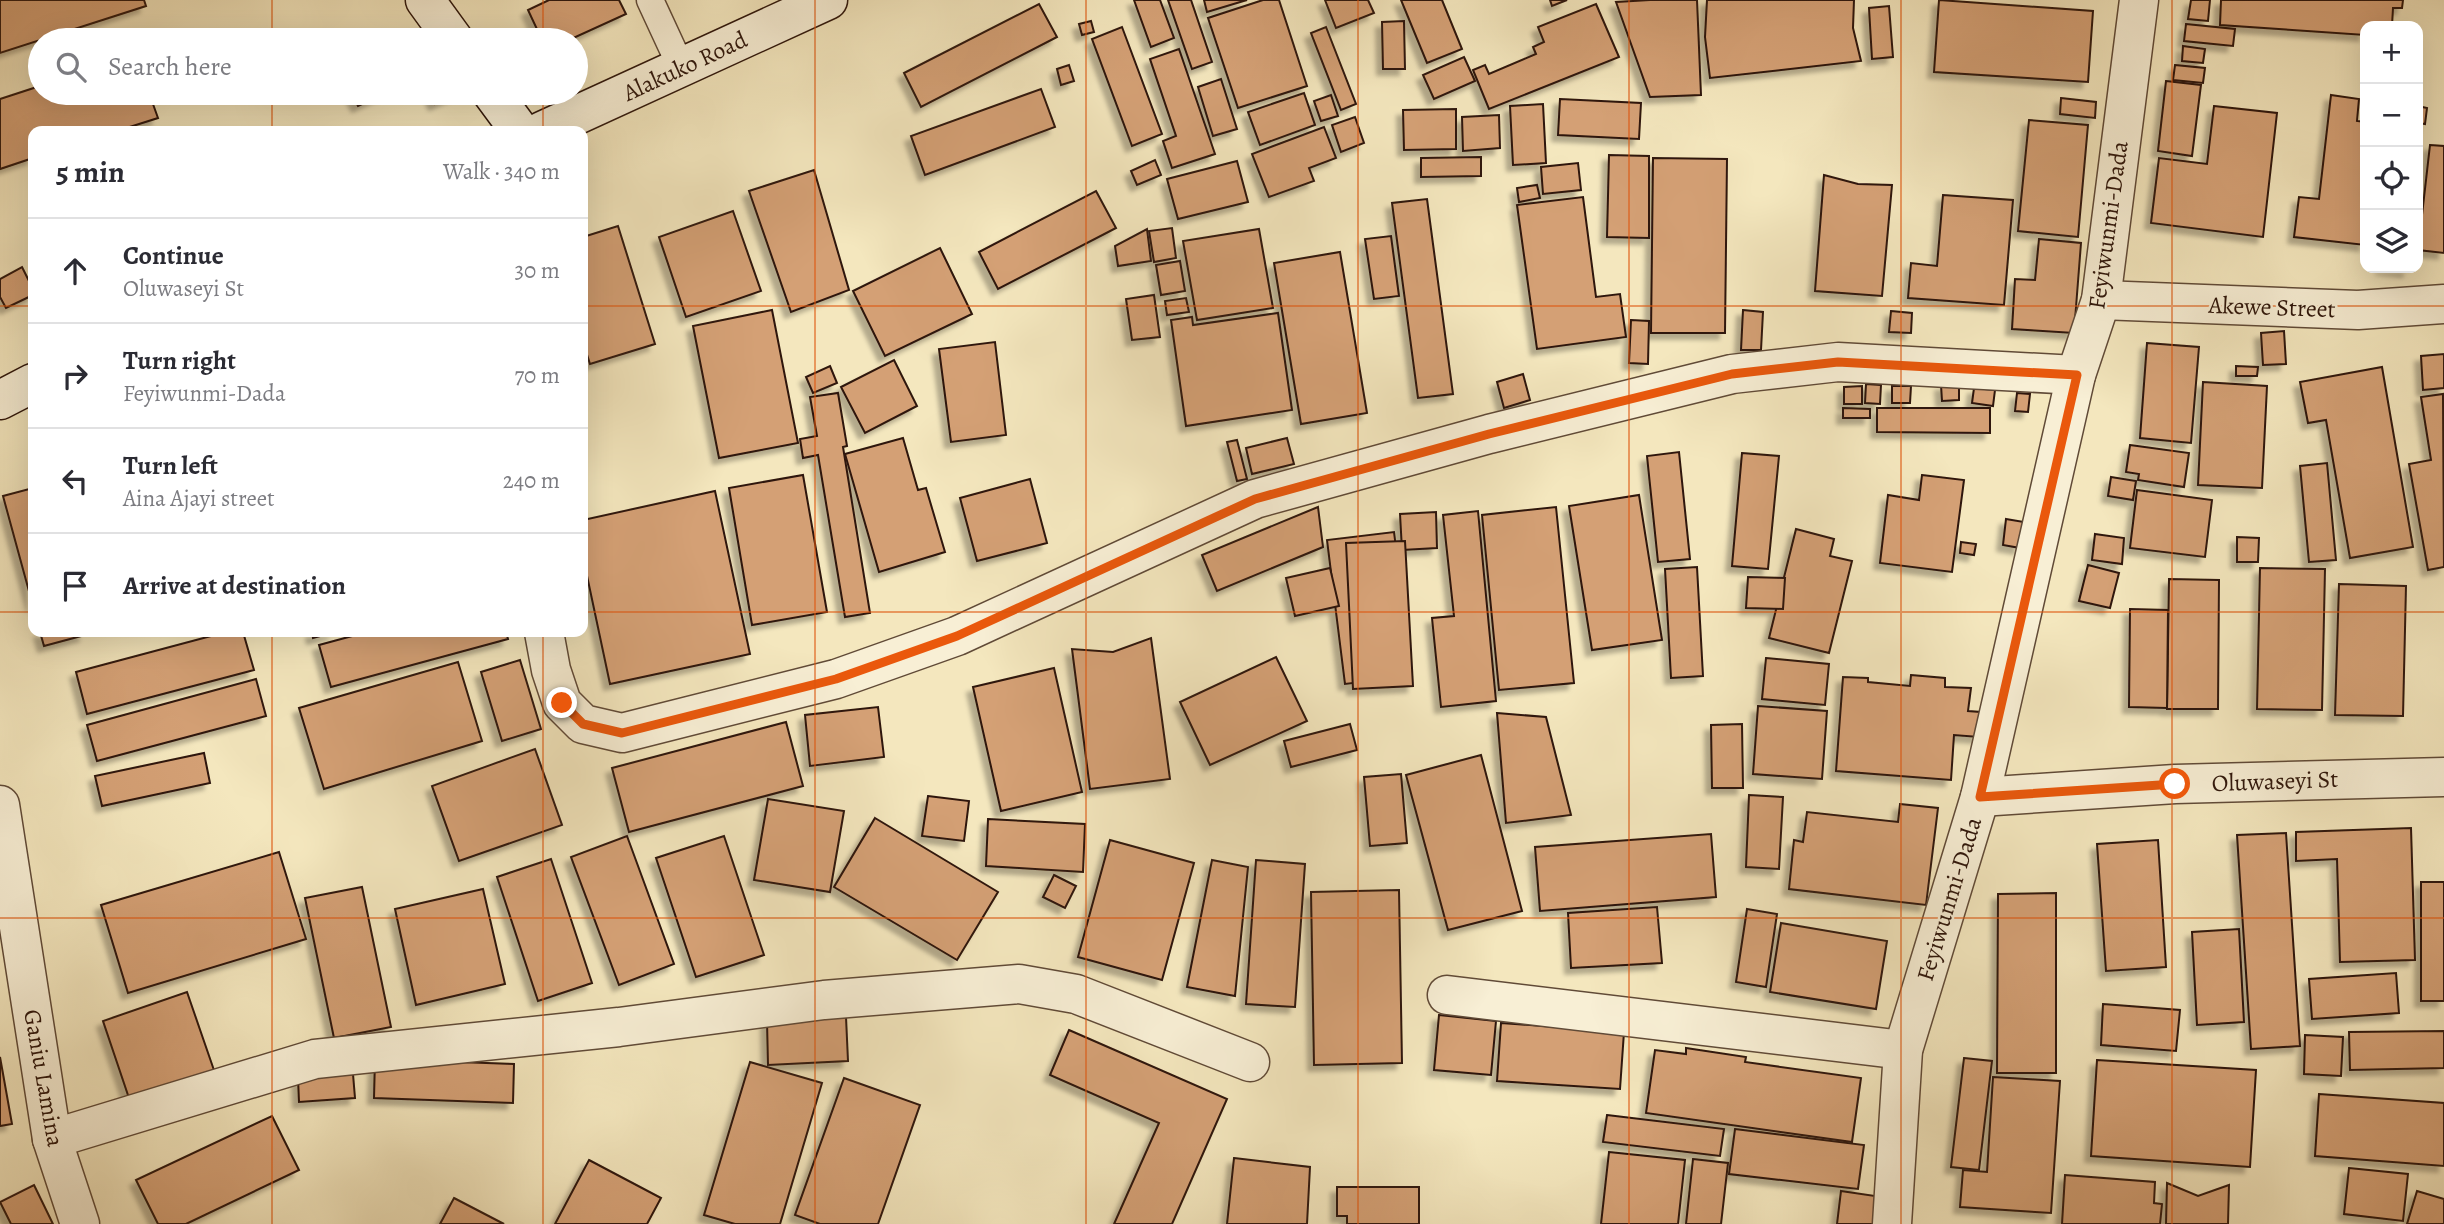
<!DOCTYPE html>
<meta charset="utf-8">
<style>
:root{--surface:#fff;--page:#f7f7f7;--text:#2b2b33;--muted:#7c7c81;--line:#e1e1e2}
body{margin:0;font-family:Alegreya,serif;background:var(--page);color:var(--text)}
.controls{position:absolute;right:21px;top:21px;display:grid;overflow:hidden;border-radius:14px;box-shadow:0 7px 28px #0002}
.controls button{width:63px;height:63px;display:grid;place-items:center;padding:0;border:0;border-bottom:2px solid var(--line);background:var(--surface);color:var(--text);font:35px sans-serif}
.stop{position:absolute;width:21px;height:21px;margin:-16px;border:5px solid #ea580c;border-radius:50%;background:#fff}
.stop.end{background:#ea580c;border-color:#fff;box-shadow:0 2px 7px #0008}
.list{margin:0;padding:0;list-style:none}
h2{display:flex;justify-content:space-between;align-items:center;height:91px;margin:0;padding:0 28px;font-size:30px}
h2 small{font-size:23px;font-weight:400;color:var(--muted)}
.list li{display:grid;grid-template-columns:46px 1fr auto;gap:21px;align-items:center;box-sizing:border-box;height:105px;padding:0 28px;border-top:2px solid var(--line)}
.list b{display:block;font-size:26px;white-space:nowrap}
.list p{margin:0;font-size:23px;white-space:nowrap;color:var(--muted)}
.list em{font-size:23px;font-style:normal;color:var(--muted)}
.icon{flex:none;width:38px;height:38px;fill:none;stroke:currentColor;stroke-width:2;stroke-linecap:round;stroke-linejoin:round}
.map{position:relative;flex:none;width:2444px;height:1224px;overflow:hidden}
.search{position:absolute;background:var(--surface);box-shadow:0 7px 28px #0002;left:28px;top:28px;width:560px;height:77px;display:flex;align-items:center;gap:18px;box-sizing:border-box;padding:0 24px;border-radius:38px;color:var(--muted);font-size:26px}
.panel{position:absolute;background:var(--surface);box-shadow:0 7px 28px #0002;left:28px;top:126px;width:560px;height:511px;border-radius:14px}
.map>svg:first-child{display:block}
</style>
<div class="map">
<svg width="2444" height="1224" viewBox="0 0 2444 1224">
<defs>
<filter id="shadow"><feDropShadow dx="-6" dy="6" stdDeviation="2" flood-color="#0004"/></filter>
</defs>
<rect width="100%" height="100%" fill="#f4e7be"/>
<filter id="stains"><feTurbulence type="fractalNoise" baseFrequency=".00286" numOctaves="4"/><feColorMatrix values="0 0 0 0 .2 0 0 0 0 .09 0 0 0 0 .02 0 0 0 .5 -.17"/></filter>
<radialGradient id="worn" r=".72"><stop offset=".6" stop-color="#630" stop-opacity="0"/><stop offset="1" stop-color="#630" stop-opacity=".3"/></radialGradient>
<g fill="#d4a075" stroke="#2e150a" stroke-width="2" filter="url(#shadow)">
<polygon points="0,0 144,0 146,6 0,53"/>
<polygon points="549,0 619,0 626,14 569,40 542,40 528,10"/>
<polygon points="1134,0 1160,0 1174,38 1151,47"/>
<polygon points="1168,0 1191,0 1212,62 1192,69"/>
<polygon points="1204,0 1247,0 1207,12"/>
<polygon points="1263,0 1279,0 1307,86 1238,108 1208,18"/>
<polygon points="1325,0 1368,0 1374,13 1336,28"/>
<polygon points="1401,0 1442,0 1462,49 1427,63"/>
<polygon points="1550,0 1567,0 1552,6"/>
<polygon points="1650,0 1697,0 1701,95 1650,97 1616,2"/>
<polygon points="1707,0 1854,0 1853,28 1861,61 1710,78 1705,37"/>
<polygon points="1939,0 2093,11 2088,82 1934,72"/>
<polygon points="2191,0 2210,0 2208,21 2188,19"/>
<polygon points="2221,0 2403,0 2402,8 2393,8 2392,26 2365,26 2365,35 2220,25"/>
<polygon points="1039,4 1057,37 921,107 904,73"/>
<polygon points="1596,4 1619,57 1489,109 1473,70 1485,65 1489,74 1536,54 1533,47 1544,42 1538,27"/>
<polygon points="1889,6 1893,57 1872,59 1869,8"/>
<polygon points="1091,21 1094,32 1082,35 1079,24"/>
<polygon points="1404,21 1405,69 1383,69 1382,22"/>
<polygon points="2186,24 2235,29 2233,46 2184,41"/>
<polygon points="1122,27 1162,134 1132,146 1092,39"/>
<polygon points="1326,27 1356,104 1341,110 1311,33"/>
<polygon points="2183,46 2205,49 2203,63 2182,61"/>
<polygon points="1179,49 1215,154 1172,168 1163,141 1176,136 1150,59"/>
<polygon points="1464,57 1475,81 1434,99 1423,75"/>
<polygon points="1069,65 1074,81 1061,85 1057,69"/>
<polygon points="2175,65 2205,68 2203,83 2173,80"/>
<polygon points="1221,79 1237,129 1213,136 1198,87"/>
<polygon points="2166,81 2201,85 2192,156 2158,151"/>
<polygon points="40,86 40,93 149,93 158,118 117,131 33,131 33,158 0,169 0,99"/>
<polygon points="1041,89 1055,127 925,175 911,136"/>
<polygon points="351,93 386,93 358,106"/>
<polygon points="430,93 460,93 435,104"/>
<polygon points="1304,93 1315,125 1260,145 1248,112"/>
<polygon points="1331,95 1338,116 1321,121 1314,101"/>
<polygon points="2331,95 2359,99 2357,121 2365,122 2365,245 2294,237 2299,197 2319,199"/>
<polygon points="2061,98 2096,102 2095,118 2060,114"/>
<polygon points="1560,99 1641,103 1639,139 1558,135"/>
<polygon points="1543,104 1546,163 1513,165 1510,106"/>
<polygon points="2214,106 2277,113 2263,237 2151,223 2159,158 2207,164"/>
<polygon points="2418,106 2427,108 2425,124 2418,123"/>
<polygon points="1456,109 1456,149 1404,150 1403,110"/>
<polygon points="1499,115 1500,148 1463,151 1462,117"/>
<polygon points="1355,117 1364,143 1341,152 1332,125"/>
<polygon points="2029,120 2088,125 2078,237 2018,231"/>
<polygon points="1324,127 1336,158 1309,168 1314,181 1269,197 1252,154"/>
<polygon points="2430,145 2444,146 2444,253 2418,250"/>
<polygon points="1609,155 1649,156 1649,238 1607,237"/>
<polygon points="1481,157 1481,176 1421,177 1421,158"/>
<polygon points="1653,158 1727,159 1725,333 1651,333"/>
<polygon points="1155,160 1161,175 1137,185 1131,171"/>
<polygon points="1237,161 1248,202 1178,219 1167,179"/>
<polygon points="1578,163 1581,190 1543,194 1541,167"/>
<polygon points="814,170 849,290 791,312 749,191"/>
<polygon points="1824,175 1858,184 1892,185 1882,296 1815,291"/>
<polygon points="1537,185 1540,198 1519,202 1517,188"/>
<polygon points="1096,191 1116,228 998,289 979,252"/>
<polygon points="1943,195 2013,200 2004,305 1908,298 1911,263 1937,266"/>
<polygon points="1583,197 1596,297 1620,294 1626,337 1537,349 1517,205"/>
<polygon points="1427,199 1453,394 1418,398 1392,203"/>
<polygon points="733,211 761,291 686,317 659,237"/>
<polygon points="618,226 655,344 590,364 583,342 583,237"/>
<polygon points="1172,228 1176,258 1154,262 1149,231"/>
<polygon points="1147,229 1151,261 1118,266 1115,246"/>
<polygon points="1259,229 1273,308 1197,320 1183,241"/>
<polygon points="1391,236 1399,296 1374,299 1365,239"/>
<polygon points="2039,239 2081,243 2074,333 2012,329 2015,279 2035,280"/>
<polygon points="940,248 972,314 885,356 853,291"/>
<polygon points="1340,252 1367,413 1301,424 1274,263"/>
<polygon points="1180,261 1185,291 1161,295 1156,265"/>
<polygon points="22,267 33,289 33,295 6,308 0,297 0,279"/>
<polygon points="2381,268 2409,268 2408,271"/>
<polygon points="1154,295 1160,337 1132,340 1126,299"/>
<polygon points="1186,298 1189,312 1167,315 1165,301"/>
<polygon points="772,310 798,443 719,458 693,326"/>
<polygon points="1743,310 1763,312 1761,350 1741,350"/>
<polygon points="1891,311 1912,313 1911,333 1889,332"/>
<polygon points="1278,313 1292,410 1186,426 1171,320 1192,317 1193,325"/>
<polygon points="1631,320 1649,321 1648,364 1629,363"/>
<polygon points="2284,331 2286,364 2263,365 2261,333"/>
<polygon points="995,342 1006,435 951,442 939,349"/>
<polygon points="2147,343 2199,347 2191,443 2140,438"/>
<polygon points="2444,354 2444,388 2423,390 2421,356"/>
<polygon points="894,360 917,406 865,433 841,387"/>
<polygon points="830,366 837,383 813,393 806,377"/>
<polygon points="2236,366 2258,367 2257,376 2236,376"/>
<polygon points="2382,367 2413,547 2350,558 2326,420 2308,423 2300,382"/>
<polygon points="1523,374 1530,400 1504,408 1497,382"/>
<polygon points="2203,382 2267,386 2262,488 2198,485"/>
<polygon points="1866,384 1881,385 1880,404 1865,403"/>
<polygon points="1959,384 1959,400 1942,401 1941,385"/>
<polygon points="1862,386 1862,404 1844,404 1844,387"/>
<polygon points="1892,386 1911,386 1910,403 1892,403"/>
<polygon points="1974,388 1995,390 1993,406 1972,403"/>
<polygon points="838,393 847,446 843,447 870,613 845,617 818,455 803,458 800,439 817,436 810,397"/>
<polygon points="2017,393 2030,394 2028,412 2015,411"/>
<polygon points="2443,394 2444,567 2428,570 2409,464 2431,460 2421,397"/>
<polygon points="1843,408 1870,409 1870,418 1843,418"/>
<polygon points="1877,408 1990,408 1990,433 1877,432"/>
<polygon points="903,438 918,490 926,488 945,552 879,572 845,454"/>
<polygon points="1287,438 1294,464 1252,474 1246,448"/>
<polygon points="1237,440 1247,479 1237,481 1227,442"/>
<polygon points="2130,445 2189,453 2184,487 2138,480 2139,474 2126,472"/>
<polygon points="1679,452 1690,559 1658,562 1647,456"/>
<polygon points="1742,453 1779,456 1768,569 1732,566"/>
<polygon points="2327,463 2336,560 2309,562 2300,466"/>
<polygon points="803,475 827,612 752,625 729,488"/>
<polygon points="1922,475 1964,480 1952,572 1880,563 1888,495 1919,500"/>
<polygon points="2111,477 2136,481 2133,500 2108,496"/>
<polygon points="1030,479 1047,543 977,561 960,498"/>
<polygon points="33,488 33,606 3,496"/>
<polygon points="2137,490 2212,500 2205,557 2130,548"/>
<polygon points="715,491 750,654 610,684 583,557 583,520"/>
<polygon points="1639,495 1662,640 1592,650 1569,506"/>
<polygon points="1318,507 1323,547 1217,591 1202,555"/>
<polygon points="1556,507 1574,683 1499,690 1482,515"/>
<polygon points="1478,511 1496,701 1441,707 1432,618 1454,616 1443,515"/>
<polygon points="1436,512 1437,548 1402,550 1400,514"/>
<polygon points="2006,519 2024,522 2020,548 2003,545"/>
<polygon points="1796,529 1834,539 1830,556 1852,561 1829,653 1769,638"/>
<polygon points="1394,532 1412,676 1345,684 1327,540"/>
<polygon points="2095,534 2124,538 2122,564 2092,560"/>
<polygon points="2237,537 2259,538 2258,562 2237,562"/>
<polygon points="1405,541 1413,686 1353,689 1346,543"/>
<polygon points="1961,542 1976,544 1974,555 1960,553"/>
<polygon points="2088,565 2119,573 2110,608 2079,601"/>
<polygon points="1697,567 1703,676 1671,678 1665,569"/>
<polygon points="1330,568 1339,606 1295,616 1286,578"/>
<polygon points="2260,568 2325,569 2322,710 2257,709"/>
<polygon points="1748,577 1785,578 1783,609 1746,608"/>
<polygon points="2169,579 2219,580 2218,709 2167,709"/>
<polygon points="2339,584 2406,586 2403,716 2335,715"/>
<polygon points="2130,609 2168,610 2167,708 2129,707"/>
<polygon points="40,632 84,632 85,635 44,646"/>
<polygon points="226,632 243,632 254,670 87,714 76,672"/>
<polygon points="312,632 335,632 313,638"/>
<polygon points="367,632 506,632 508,639 331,687 319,645"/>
<polygon points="1151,638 1170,779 1090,789 1072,649 1113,652"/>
<polygon points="1276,657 1307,721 1210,765 1180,702"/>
<polygon points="1766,658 1829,664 1825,705 1762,699"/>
<polygon points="520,660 541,729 502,741 481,672"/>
<polygon points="458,662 482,741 324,789 299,708"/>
<polygon points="1054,668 1082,792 1001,811 973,687"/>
<polygon points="1911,675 1945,678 1945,687 1971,688 1968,711 1981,712 1979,737 1954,735 1951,780 1836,771 1843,677 1868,678 1868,682 1910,686"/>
<polygon points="256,679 266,716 97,761 87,725"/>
<polygon points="1758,706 1827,711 1822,779 1753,774"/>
<polygon points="878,707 884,757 810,766 805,715"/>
<polygon points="1497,713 1546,717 1571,815 1506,823"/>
<polygon points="786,722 803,786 629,832 612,768"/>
<polygon points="1350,724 1357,750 1291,767 1284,741"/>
<polygon points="1742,724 1743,788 1712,788 1711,725"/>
<polygon points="535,749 562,825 459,861 432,786"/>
<polygon points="204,753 210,783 102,806 95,776"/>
<polygon points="1481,755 1522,911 1448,930 1406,775"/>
<polygon points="1401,774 1407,843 1370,846 1364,777"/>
<polygon points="1749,795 1783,797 1779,869 1746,867"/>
<polygon points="928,796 969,801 964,841 922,836"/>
<polygon points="768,799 844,811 830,892 754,880"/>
<polygon points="1900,804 1938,808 1926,905 1789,889 1794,840 1803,842 1807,812 1898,822"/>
<polygon points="875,818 998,892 957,960 834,887"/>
<polygon points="988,819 1085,824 1083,872 986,866"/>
<polygon points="2411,828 2415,960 2340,962 2337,859 2296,861 2296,832"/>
<polygon points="2286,833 2300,1046 2251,1049 2237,835"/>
<polygon points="1711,834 1716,897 1540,911 1535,847"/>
<polygon points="627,836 674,964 619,985 571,857"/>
<polygon points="724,836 764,955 696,977 656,858"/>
<polygon points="1110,840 1194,863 1162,980 1078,957"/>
<polygon points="2158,840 2166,967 2106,971 2097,844"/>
<polygon points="279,852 306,939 128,993 101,905"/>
<polygon points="551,859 592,983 538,1001 497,877"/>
<polygon points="1212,860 1248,867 1235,996 1187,987"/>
<polygon points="1256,860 1305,864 1295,1007 1246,1004"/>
<polygon points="1054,875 1076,886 1065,908 1043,897"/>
<rect x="2421" y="882" width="23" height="119"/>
<polygon points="362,887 391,1027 334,1038 305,898"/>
<polygon points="483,889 505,984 416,1005 395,909"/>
<polygon points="1399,890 1402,1063 1314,1065 1311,892"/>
<polygon points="2056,893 2056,1073 1997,1073 1998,894"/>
<polygon points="1657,907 1662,963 1571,968 1568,913"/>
<polygon points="1747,909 1777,914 1766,987 1736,982"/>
<polygon points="1781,923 1887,941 1876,1009 1770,992"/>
<polygon points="2239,929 2244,1022 2197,1025 2192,932"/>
<polygon points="2396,973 2399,1013 2312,1019 2309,979"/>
<polygon points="187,992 216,1076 131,1104 103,1021"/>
<polygon points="2103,1004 2180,1010 2176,1051 2101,1045"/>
<polygon points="1439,1015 1496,1021 1491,1075 1434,1070"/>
<polygon points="846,1017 848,1061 768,1065 767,1021"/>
<polygon points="1501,1023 1624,1032 1620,1089 1497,1081"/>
<polygon points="1069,1030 1227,1099 1172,1224 1114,1224 1159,1123 1050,1075"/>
<polygon points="2444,1031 2444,1068 2350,1070 2349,1032"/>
<polygon points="2305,1035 2343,1037 2341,1076 2304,1074"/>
<polygon points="1686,1048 1746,1057 1745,1062 1861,1078 1852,1142 1646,1113 1655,1050 1686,1054"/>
<polygon points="0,1057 12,1124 0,1126"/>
<polygon points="1964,1058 1992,1061 1979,1170 1951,1167"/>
<polygon points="375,1059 514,1064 513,1103 374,1098"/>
<polygon points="2097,1060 2256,1070 2250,1167 2091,1156"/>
<polygon points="750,1062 822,1083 780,1224 735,1224 704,1215"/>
<polygon points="353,1074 355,1098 299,1102 298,1078"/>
<polygon points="1993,1077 2060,1081 2051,1213 1960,1207 1963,1170 1987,1172"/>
<polygon points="844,1078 920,1105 878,1224 820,1224 795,1215"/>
<polygon points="2319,1094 2444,1103 2444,1166 2315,1156"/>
<polygon points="1607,1115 1724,1129 1720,1156 1603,1142"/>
<polygon points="272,1116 299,1170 186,1224 158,1224 136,1180"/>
<polygon points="1735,1129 1864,1145 1858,1189 1729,1174"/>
<polygon points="1609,1152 1685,1160 1678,1224 1601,1224"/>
<polygon points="1234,1158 1310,1167 1307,1224 1227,1224"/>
<polygon points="1693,1159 1728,1163 1721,1224 1686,1224"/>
<polygon points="589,1160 661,1198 647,1224 555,1224"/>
<polygon points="2349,1168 2408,1174 2403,1221 2344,1214"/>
<polygon points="2065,1175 2155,1182 2154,1203 2162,1204 2160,1224 2062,1224"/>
<polygon points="2167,1183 2198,1196 2229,1185 2228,1224 2166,1224"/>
<polygon points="34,1185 53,1224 11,1224 0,1202"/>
<polygon points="1337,1187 1419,1187 1419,1224 1347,1224 1347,1216 1337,1216"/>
<polygon points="1841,1191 1882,1197 1879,1224 1837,1224"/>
<polygon points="2417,1191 2444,1199 2444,1224 2407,1224"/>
<polygon points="454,1198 504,1224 440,1224"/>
</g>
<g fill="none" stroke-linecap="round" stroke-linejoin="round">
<defs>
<polyline id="lane" points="650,0 681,67"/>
<g id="street">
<polyline points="2101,300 2358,310 2444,304"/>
<polyline points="544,632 551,670 562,703 583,724 622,733 836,679 957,636 1255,499 1489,434 1732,374 1838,362 2076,375"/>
<polyline points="1980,797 2175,784 2444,777"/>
<polyline points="0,805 52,1139 80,1224"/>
<polyline points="1447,995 1903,1050"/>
<polyline points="52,1139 315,1059 619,1027 824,1000 1019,984 1076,994 1250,1062"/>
<polyline points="1892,1224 1903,1050 1980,797 2076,375 2101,300 2139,0"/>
</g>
<g id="secondary">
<polyline points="425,0 454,40"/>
<polyline points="492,93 520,131"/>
<polyline points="542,131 828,0"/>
<polyline points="0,400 33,383"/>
</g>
</defs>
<use href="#lane" stroke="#604a37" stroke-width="29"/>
<use href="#street" stroke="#604a37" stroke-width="41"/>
<use href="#secondary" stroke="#2e150a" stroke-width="41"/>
<use href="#lane" stroke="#f8efd5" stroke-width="26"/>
<use href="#street" stroke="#f8efd5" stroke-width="38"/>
<use href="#secondary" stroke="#f8efd5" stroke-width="38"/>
</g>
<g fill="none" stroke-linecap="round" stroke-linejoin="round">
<polyline stroke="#ea580c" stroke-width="9" points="562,703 583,724 622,733 836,679 957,636 1255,499 1489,434 1732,374 1838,362 2077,375 1980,797 2175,784"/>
</g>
<path fill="none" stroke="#df560c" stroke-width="2" stroke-opacity="0.55" d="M272,0V40M543,0V40M815,0V1224M1086,0V1224M1358,0V1224M1629,0V1224M1901,0V1224M2172,0V1224M272,93V131M543,93V131M0,306H33M583,306H2444M0,612H33M583,612H2444M272,632V1224M543,632V1224M0,918H2444"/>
<g text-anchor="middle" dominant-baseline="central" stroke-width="5" stroke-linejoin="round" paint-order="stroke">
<g font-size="24" fill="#2e150a" stroke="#f8efd5">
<text transform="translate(685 66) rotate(-25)">Alakuko Road</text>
<text transform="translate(2108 225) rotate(-82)">Feyiwunmi-Dada</text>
<text transform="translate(2272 307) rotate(2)">Akewe Street</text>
<text transform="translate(2275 781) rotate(-2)">Oluwaseyi St</text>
<text transform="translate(1949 899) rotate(-73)">Feyiwunmi-Dada</text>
<text transform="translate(44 1078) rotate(80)">Ganiu Lamina</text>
</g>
</g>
<rect width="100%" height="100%" filter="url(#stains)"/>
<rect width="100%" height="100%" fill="url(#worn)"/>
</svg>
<div class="controls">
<button>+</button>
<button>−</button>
<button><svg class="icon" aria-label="locate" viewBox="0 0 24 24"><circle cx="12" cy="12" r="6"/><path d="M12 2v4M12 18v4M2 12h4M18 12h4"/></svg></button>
<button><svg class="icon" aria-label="layers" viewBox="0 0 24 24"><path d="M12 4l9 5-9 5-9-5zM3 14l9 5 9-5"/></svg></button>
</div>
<div class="stop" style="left:2175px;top:784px"></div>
<div class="stop end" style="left:562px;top:703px"></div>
<div class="search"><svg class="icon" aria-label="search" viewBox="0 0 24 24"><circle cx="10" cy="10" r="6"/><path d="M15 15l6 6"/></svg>Search here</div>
<section class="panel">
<h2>5 min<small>Walk · 340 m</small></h2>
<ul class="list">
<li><svg class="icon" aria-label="ahead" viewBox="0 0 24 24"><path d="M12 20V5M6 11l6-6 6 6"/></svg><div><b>Continue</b><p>Oluwaseyi St</p></div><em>30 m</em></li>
<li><svg class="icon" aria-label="right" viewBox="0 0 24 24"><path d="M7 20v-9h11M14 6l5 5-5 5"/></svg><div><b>Turn right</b><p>Feyiwunmi-Dada</p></div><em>70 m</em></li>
<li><svg class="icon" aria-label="left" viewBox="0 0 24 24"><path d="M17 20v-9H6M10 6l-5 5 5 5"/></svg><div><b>Turn left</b><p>Aina Ajayi street</p></div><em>240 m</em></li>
<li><svg class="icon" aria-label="arrive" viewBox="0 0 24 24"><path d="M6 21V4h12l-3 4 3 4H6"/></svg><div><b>Arrive at destination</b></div></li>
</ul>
</section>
</div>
